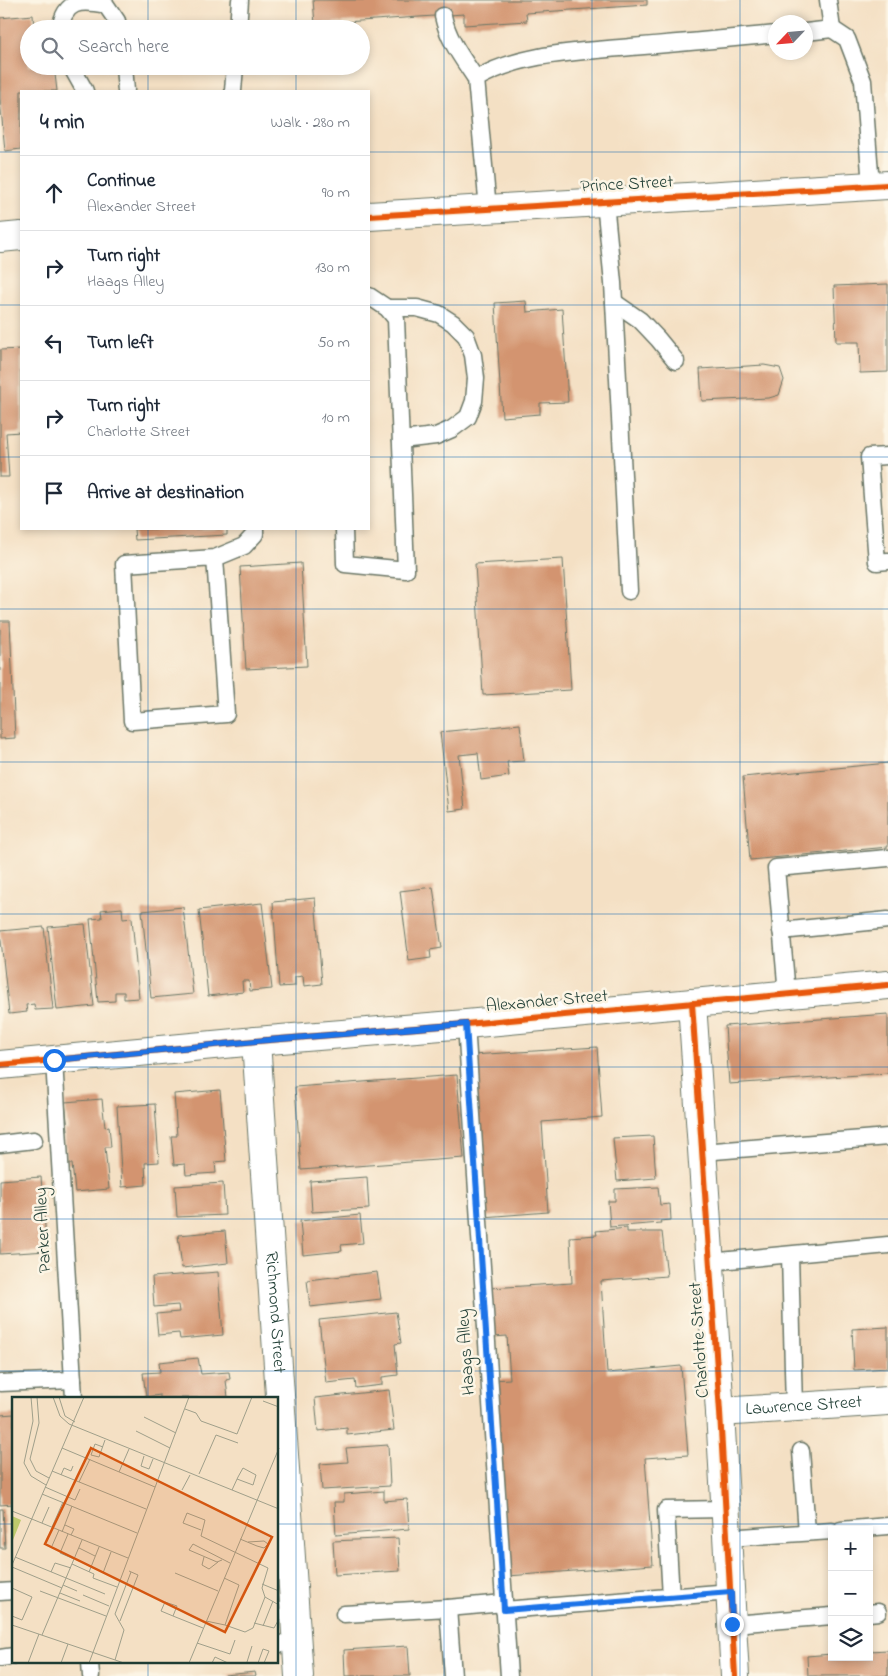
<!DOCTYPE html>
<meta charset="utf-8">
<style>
:root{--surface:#fff;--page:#f6f6f7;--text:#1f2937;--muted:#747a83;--line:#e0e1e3}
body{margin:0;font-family:"Indie Flower",sans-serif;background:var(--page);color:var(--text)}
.controls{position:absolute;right:15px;bottom:15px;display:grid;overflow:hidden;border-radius:0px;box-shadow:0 2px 8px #0003}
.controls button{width:45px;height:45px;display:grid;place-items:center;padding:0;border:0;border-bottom:1px solid var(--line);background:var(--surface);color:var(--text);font:25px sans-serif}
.compass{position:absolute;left:768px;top:15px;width:45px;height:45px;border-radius:50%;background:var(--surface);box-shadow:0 2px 8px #0003;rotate:244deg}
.stop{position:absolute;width:15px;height:15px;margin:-11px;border:4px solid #1a73e8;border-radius:50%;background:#fff}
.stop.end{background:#1a73e8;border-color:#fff;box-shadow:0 1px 5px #0008}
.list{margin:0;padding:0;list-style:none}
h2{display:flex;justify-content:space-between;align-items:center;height:65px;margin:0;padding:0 20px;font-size:21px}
h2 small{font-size:16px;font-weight:400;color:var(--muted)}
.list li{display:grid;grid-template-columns:32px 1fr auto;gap:15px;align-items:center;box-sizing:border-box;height:75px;padding:0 20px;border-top:1px solid var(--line)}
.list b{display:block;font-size:19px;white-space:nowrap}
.list p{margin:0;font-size:16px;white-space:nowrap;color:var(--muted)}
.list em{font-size:16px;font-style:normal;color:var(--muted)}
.icon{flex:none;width:28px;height:28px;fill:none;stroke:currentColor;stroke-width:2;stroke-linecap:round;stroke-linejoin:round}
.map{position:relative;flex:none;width:888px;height:1676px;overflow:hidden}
.search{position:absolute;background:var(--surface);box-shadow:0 2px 8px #0003;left:20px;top:20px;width:350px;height:55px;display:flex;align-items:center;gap:12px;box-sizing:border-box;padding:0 18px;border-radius:28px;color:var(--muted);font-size:19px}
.panel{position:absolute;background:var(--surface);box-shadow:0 2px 8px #0003;left:20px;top:90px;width:350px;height:440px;border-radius:0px}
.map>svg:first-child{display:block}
</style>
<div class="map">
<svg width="888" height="1676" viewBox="0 0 888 1676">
<rect width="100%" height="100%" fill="#fcf5e5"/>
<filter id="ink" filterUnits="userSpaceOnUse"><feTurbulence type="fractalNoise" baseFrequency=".02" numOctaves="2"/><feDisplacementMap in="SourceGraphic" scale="10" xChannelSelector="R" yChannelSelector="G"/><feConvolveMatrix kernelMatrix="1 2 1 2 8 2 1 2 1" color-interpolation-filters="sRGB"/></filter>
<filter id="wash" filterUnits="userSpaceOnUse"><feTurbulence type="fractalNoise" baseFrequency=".0096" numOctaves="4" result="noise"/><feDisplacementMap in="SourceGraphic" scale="20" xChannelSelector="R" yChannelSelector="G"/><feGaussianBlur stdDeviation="1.12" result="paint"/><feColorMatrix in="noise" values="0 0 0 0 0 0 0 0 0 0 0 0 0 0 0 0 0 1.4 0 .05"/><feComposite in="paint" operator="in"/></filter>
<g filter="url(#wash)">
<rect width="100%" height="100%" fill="#f4e0c4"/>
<g id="blocks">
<g fill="#d3946f">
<polygon points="313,0 647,0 647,5 526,13 527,21 464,25 464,14 315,24"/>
<polygon points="33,15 34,29 29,29 29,66 54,66 57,91 21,91 21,149 5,151 0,98 0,18"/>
<polygon points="888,284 888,372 860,373 859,342 836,342 834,286"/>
<polygon points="526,301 527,312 562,309 568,402 540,403 540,414 502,417 495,303"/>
<polygon points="21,349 21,432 6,433 9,477 0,477 0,350"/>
<polygon points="764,365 780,368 784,380 779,395 769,398 702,401 700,369"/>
<polygon points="134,529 227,529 227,535 135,540"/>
<polygon points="563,559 571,690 483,695 475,564"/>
<polygon points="301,563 307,666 246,669 240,567"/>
<polygon points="0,621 10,621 15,738 0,739"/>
<polygon points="520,724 524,761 507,762 509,776 481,780 478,753 459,755 465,809 449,811 440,732"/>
<polygon points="888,763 888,847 750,860 743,777"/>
<polygon points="433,887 442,948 430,950 431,958 409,961 400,891"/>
<polygon points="315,898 322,984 304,986 303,976 295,977 295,986 279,987 273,902"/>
<polygon points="262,903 272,989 250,991 249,981 242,981 243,992 208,996 199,910"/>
<polygon points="183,907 193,994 151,998 142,911"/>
<polygon points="122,908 123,919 132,918 139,998 124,999 124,992 115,992 115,1001 98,1002 90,919 102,918 101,910"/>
<polygon points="85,924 94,1006 57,1010 48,927"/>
<polygon points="44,927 53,1009 35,1010 34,1004 26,1005 27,1012 9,1014 0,931"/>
<polygon points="888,1014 888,1073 729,1084 725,1026"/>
<polygon points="597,1047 602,1117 542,1122 548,1212 483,1217 472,1055"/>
<polygon points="457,1075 464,1158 301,1170 295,1087"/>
<polygon points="220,1090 226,1161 215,1162 216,1173 186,1175 185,1164 174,1165 171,1136 177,1136 174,1094"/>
<polygon points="102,1099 105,1127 109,1126 111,1147 105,1147 109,1189 75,1192 72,1164 67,1164 64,1130 68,1130 65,1102"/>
<polygon points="155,1104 159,1162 145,1163 146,1185 122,1187 117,1106"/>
<polygon points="653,1136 656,1178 617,1181 613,1138"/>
<polygon points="41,1177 47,1251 0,1254 0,1180"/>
<polygon points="367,1177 369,1209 312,1212 310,1181"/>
<polygon points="223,1183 225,1215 177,1217 175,1186"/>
<polygon points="658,1187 660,1205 670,1204 671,1220 660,1221 661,1223 610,1227 608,1201 615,1201 615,1189"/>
<polygon points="360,1215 363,1243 341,1245 342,1251 303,1255 300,1221"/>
<polygon points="627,1228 627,1232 662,1232 667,1276 601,1281 607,1373 681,1366 688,1455 645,1458 653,1565 508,1576 492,1380 510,1379 507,1336 493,1337 490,1288 572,1283 570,1237 597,1235 596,1231"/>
<polygon points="225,1231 228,1263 182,1268 178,1235"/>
<polygon points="218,1272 223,1335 180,1339 179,1333 158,1335 156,1314 179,1312 178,1305 154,1307 152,1277"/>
<polygon points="377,1272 381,1299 310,1307 307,1280"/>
<polygon points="396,1312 401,1343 395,1344 398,1375 382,1377 382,1385 356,1388 355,1380 326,1383 319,1320"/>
<polygon points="888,1327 888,1368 854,1370 852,1329"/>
<polygon points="198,1358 201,1374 229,1372 230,1379 226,1380 228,1398 160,1398 160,1395 146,1397 143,1373 160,1372 159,1362"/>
<polygon points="389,1390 394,1430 347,1435 347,1428 318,1431 315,1398"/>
<polygon points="14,1414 14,1504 0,1505 0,1415"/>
<polygon points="388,1445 390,1486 322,1490 320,1464 348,1462 346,1448"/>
<polygon points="384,1491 384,1501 407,1499 409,1529 336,1535 334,1502 344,1502 344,1494"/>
<polygon points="0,1509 3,1509 5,1548 0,1548"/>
<polygon points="398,1538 400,1571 335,1575 333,1541"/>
<polygon points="408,1646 410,1676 345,1676 344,1650"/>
<polygon points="888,1650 888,1676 808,1676 807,1656 832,1654 832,1657 869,1657 869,1651"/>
<polygon points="255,1672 256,1676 225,1676 225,1675"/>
</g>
</g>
</g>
<g filter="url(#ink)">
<use href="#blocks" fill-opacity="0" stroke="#6a7666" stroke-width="1"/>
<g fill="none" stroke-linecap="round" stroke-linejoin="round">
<defs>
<g id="lane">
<path d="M443,16C448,40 463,59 476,79"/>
<path d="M60,29C65,0 80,0 106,5L117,21L118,29"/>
<polyline points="238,29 240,0"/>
<polyline points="832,29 847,39 863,81 871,186"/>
<polyline points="806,32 832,29 828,0"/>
<polyline points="71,66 85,91"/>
<polyline points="124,66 126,91"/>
<polyline points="233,91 235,66"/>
<polyline points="605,202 613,283 629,591"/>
<path d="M488,209L476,79C522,52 580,52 631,47C679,43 727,39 776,34"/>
<polyline points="614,302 640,320 658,339 676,361"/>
<polyline points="387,308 417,308 439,314 453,323 466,336 473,355 476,378 474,401 468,417 452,429 436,436 401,440"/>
<polyline points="888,456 869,457 877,562 888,561"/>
<polyline points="344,529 345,564 406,570 396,319 387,308 369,296"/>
<polyline points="215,558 226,714 132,721 124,564 215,558 244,546 255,534 255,529"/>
<polyline points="781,931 888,920"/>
<polyline points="787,994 776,868 888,858"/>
<polyline points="466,1024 509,1676"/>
<polyline points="54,1060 74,1398"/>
<polyline points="0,1144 34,1140"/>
<polyline points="702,1152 888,1137"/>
<polyline points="790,1255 794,1407"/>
<polyline points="709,1262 888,1245"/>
<polyline points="0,1383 73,1380"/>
<polyline points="801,1451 807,1532"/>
<polyline points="841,1530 888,1526"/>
<polyline points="727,1538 832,1531"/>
<polyline points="0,1592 14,1591"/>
<polyline points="671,1597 666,1510 726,1509"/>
<polyline points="448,1608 504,1603"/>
<polyline points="504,1610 731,1592"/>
<polyline points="869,1613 878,1612"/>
<polyline points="344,1614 448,1608 453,1676"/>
<polyline points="733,1624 832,1616"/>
<polyline points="278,1644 297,1643"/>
<polyline points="0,1658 14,1656"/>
<polyline points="90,1662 91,1676"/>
</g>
<g id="street">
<polyline points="369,216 888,185"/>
<polyline points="0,238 21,236"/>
<polyline points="692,1003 720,1412 735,1676"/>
<path id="s1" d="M256,1041L299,1676"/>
<path id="s2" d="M720,1412L888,1401"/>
</g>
<polyline id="secondary" points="0,1065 256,1041 466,1024 888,985"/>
</defs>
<use href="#lane" stroke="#6a7666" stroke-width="19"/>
<use href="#street" stroke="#6a7666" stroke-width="30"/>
<use href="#secondary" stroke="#6a7666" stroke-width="30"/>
<use href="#lane" stroke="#fff" stroke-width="16"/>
<use href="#street" stroke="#fff" stroke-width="28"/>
<use href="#secondary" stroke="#fff" stroke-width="28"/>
<defs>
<g id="cycleway">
<polyline points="369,216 888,185"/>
<polyline points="692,1003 720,1412 735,1676"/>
<polyline points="0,1065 256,1041 466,1024 888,985"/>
</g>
</defs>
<use href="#cycleway" stroke="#fcf5e5" stroke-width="9"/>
<use href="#cycleway" stroke="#e8590c" stroke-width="6"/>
</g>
</g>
<g fill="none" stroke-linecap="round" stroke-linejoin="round" filter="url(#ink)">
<polyline stroke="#1a73e8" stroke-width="6" points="54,1060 256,1041 466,1024 504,1610 731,1592 732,1624"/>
</g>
<path fill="none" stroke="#1f6fb2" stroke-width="1" stroke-opacity="0.55" d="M148,0V29M296,0V29M444,0V1676M592,0V1676M740,0V1676M148,66V91M296,66V91M0,152H21M369,152H888M0,305H21M369,305H888M0,457H21M369,457H888M148,529V1398M296,529V1676M0,609H888M0,762H888M0,914H888M0,1067H888M0,1219H888M0,1371H888M0,1524H14M278,1524H888M148,1662V1676"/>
<g text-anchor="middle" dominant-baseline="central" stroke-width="5" stroke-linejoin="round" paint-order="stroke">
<g font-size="18" fill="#1f3d34" stroke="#fcf5e5">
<text transform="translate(627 185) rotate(-3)">Prince Street</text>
<text transform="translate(547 1002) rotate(-5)">Alexander Street</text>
<text transform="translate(44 1230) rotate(-93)">Parker Alley</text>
<text stroke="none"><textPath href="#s1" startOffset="272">Richmond Street</textPath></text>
<text transform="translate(700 1340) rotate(-94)">Charlotte Street</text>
<text transform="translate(467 1352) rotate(-94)">Haags Alley</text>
<text stroke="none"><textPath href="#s2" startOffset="84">Lawrence Street</textPath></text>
</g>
</g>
<g transform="translate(12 1397)">
<rect width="266" height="266" fill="#f4e0c4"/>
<path d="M0,119L9,123L1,143H0Z" fill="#bdca6c"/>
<path fill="none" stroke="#9f9f8a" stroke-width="1" d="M19,0L21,24L12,66L19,79L34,88M25,0L27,26L18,62L24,74L37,81M41,0L48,19L57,27L267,112M47,0L53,19L63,25M251,4L267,10M173,12L184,16L189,24L225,37L240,0M132,20L164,36M0,26V46M124,34L158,51M91,50L83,47L79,58L87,60L93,43M50,51L143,90M132,59L129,69L137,72L141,62M40,74L134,112M107,75L117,52M187,77L204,38L226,46M49,78L52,71L59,74L61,69M67,85L78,62M33,90L63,103L68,92M170,93L178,78M220,93L226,80L231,71L244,78L241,88L225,82M30,97L125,136M0,114L116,161M30,126L37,110M53,128L62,132L59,138M40,130L51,105M189,133L171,126L175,116L193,123L189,139L256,171L250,191L253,200L267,208M50,135L60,109M56,137L48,156L62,162M228,142L245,149L252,151L256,147L252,144L236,145M40,149L47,133M67,151L83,159M3,160L93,197M192,160L190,168L197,172L206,165M210,163L205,165L177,153L181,147L218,166M60,167L82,177L81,181L105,190M0,168L72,0M0,170L50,191M39,175L43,166L59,171M77,175L87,150M91,176L99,155M163,176L206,194M212,181L227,188L213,228L233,235L241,231L253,200M250,187L267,194M51,188L65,194M0,191L20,200L10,223L0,219M28,194L94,219M48,196L68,204M71,198L97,209M161,219L165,209L153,205L149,214L161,219L191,231M108,224L126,178L117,174M194,224L213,228M242,226L262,231L267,222M0,228L112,266M251,229L261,204M30,238L70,143M185,246L218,257L223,243M103,263L112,233L103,217L119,175M235,265L240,249M16,266L27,237M49,266L56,247M77,266L177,0M177,266L267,51M200,266L203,260L216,266M246,266L251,252L257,254L252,266"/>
<path fill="#d45610" fill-opacity="0.15" stroke="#d45610" stroke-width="2.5" d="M79,51L260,140L213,235L33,147Z"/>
<rect width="266" height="266" fill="none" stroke="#1f3d34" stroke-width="2.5"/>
</g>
</svg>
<div class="controls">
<button>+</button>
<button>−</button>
<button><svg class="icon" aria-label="layers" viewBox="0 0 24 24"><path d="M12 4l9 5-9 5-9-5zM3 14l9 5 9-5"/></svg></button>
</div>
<svg class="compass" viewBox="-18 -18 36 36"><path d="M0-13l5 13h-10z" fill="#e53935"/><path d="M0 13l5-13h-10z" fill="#747a83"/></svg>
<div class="stop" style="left:54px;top:1060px"></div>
<div class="stop end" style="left:732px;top:1624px"></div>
<div class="search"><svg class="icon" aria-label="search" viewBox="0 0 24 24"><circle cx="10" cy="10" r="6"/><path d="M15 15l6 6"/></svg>Search here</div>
<section class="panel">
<h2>4 min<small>Walk · 280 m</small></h2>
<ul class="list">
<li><svg class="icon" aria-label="ahead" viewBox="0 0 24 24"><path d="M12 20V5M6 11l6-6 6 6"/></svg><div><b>Continue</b><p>Alexander Street</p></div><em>90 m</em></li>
<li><svg class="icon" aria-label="right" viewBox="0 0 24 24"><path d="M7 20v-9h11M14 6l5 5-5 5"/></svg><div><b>Turn right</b><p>Haags Alley</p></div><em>130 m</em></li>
<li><svg class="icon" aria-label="left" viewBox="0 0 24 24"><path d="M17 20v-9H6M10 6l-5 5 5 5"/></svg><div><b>Turn left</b></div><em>50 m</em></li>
<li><svg class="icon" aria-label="right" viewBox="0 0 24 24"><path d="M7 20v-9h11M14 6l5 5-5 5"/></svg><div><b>Turn right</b><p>Charlotte Street</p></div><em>10 m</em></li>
<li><svg class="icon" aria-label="arrive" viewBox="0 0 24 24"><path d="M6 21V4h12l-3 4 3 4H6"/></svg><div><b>Arrive at destination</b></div></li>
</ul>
</section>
</div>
